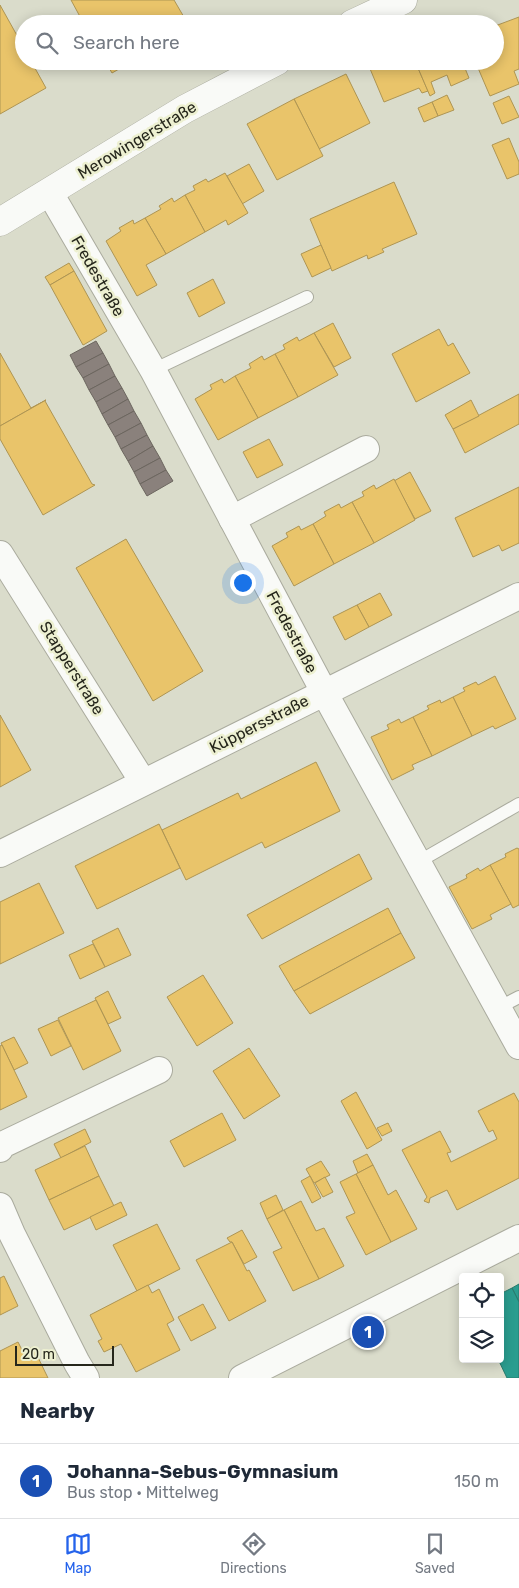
<!DOCTYPE html>
<meta charset="utf-8">
<style>
:root{--surface:#fff;--page:#f6f6f7;--text:#1f2937;--muted:#747a83;--line:#e0e1e3;--accent:#2563eb}
body{margin:0;font-family:Rubik,sans-serif;background:var(--page);color:var(--text)}
.controls{position:absolute;right:15px;bottom:15px;display:grid;overflow:hidden;border-radius:5px;box-shadow:0 2px 12px #0003}
.controls button{width:45px;height:45px;display:grid;place-items:center;padding:0;border:0;border-bottom:1px solid var(--line);background:var(--surface);color:var(--text);font:25px sans-serif}
.scale{position:absolute;left:15px;bottom:12px;width:99px;box-sizing:border-box;padding-left:5px;border:2px solid #26271c;border-top:0;font-size:14px;line-height:18px;white-space:nowrap;color:#26271c;-webkit-text-stroke:4px #edf0d1;paint-order:stroke}
.you{position:absolute;left:242px;top:582px;width:18px;height:18px;margin:-12px;border:4px solid #fff;border-radius:50%;background:#1a73e8;box-shadow:0 0 0 8px #1a73e833}
.badge{display:grid;place-items:center;width:32px;height:32px;border-radius:50%;background:var(--accent);color:#fff;font-size:16px;font-weight:700}
.pin{position:absolute;translate:-50% -50%;border:2px solid #fff;box-shadow:0 1px 5px #0006}
.list{margin:0;padding:0;list-style:none}
h2{display:flex;justify-content:space-between;align-items:center;height:65px;margin:0;padding:0 20px;font-size:21px}
h2 small{font-size:16px;font-weight:400;color:var(--muted)}
.list li{display:grid;grid-template-columns:32px 1fr auto;gap:15px;align-items:center;box-sizing:border-box;height:75px;padding:0 20px;border-top:1px solid var(--line)}
.list b{display:block;font-size:19px;white-space:nowrap}
.list p{margin:0;font-size:16px;white-space:nowrap;color:var(--muted)}
.list em{font-size:16px;font-style:normal;color:var(--muted)}
.icon{flex:none;width:28px;height:28px;fill:none;stroke:currentColor;stroke-width:2;stroke-linecap:round;stroke-linejoin:round}
.map{position:relative;flex:none;width:519px;height:1378px;overflow:hidden}
.search{position:absolute;background:var(--surface);box-shadow:0 2px 12px #0003;left:15px;right:15px;top:15px;height:55px;display:flex;align-items:center;gap:12px;box-sizing:border-box;padding:0 18px;border-radius:28px;color:var(--muted);font-size:19px}
.sheet{height:140px;background:var(--surface)}
nav{display:flex;justify-content:space-around;align-items:center;box-sizing:border-box;height:70px;border-top:1px solid var(--line);background:var(--surface);font-size:14px;color:var(--muted)}
nav a{display:grid;justify-items:center;gap:2px}
nav .on{color:var(--accent)}
.map>svg:first-child{display:block}
</style>
<div class="map">
<svg width="519" height="1378" viewBox="0 0 519 1378">
<rect width="100%" height="100%" fill="#dadccb"/>
<g fill="#e9c46a" stroke="#ae9553">
<polygon points="71,0 174,0 188,24 84,24"/>
<polygon points="0,5 24,48 24,61 31,61 46,88 0,114"/>
<polygon points="519,17 519,69 514,71 519,84 490,96 475,61 495,61 495,26"/>
<polygon points="105,61 133,61 112,73"/>
<polygon points="375,61 415,61 428,91 422,93 419,88 384,102 368,64"/>
<polygon points="415,61 462,61 469,78 451,86 447,75 431,82 435,93 430,96"/>
<polygon points="346,74 370,123 319,149 294,99"/>
<polygon points="447,95 454,110 438,116 432,102"/>
<polygon points="509,96 519,117 502,124 493,103"/>
<polygon points="294,99 323,156 277,180 247,124"/>
<polygon points="432,102 438,116 424,122 418,108"/>
<polygon points="509,138 519,162 519,174 507,179 492,145"/>
<polygon points="249,164 264,191 242,204 227,176"/>
<polygon points="225,173 248,213 228,225 226,220 205,232 185,195 195,190 193,186 206,179 208,182"/>
<polygon points="394,182 417,234 382,249 384,252 368,259 367,255 332,271 310,219"/>
<polygon points="185,195 205,232 166,254 145,218 161,209 159,206 172,198 174,202"/>
<polygon points="145,218 166,254 146,265 157,285 137,296 106,241 121,231 119,228 133,220 134,224"/>
<polygon points="321,245 331,268 312,277 301,254"/>
<polygon points="69,263 74,271 50,285 45,277"/>
<polygon points="74,271 107,331 85,344 83,345 50,285"/>
<polygon points="213,279 225,303 199,317 187,293"/>
<polygon points="333,323 351,358 334,367 314,333"/>
<polygon points="439,329 448,346 453,343 470,373 416,402 392,354"/>
<polygon points="314,333 338,375 298,397 275,354 285,349 283,345 297,337 299,341"/>
<polygon points="0,353 31,408 46,400 0,426"/>
<polygon points="275,354 298,397 258,418 235,376 251,368 249,364 262,356 264,360"/>
<polygon points="235,376 258,418 218,440 195,399 212,389 210,385 222,379 224,383"/>
<polygon points="519,394 519,424 465,453 453,429"/>
<polygon points="46,400 45,401 92,484 95,485 43,515 0,439 0,426"/>
<polygon points="471,400 479,416 453,429 445,415"/>
<polygon points="269,439 283,465 257,478 243,452"/>
<polygon points="410,472 431,511 415,519 394,481"/>
<polygon points="394,479 415,520 374,543 352,502 364,496 362,492 374,485 376,489"/>
<polygon points="519,487 519,543 502,551 499,545 473,557 455,518"/>
<polygon points="352,502 374,543 334,564 313,524 326,516 324,512 339,504 341,508"/>
<polygon points="313,524 334,564 294,586 272,546 288,537 286,533 299,526 301,530"/>
<polygon points="126,539 203,671 153,701 76,568"/>
<polygon points="380,593 392,615 369,627 357,605"/>
<polygon points="357,605 369,627 345,640 333,617"/>
<polygon points="495,676 516,719 495,729 493,726 472,736 453,697 465,691 463,688 476,682 478,685"/>
<polygon points="453,697 472,736 432,756 413,717 429,709 427,706 440,700 441,703"/>
<polygon points="0,715 31,770 0,787"/>
<polygon points="413,717 432,756 412,765 414,769 392,780 371,737 389,729 387,725 399,719 401,723"/>
<polygon points="316,762 340,811 265,848 262,842 186,880 162,830 238,793 241,799"/>
<polygon points="159,824 180,868 97,909 75,866"/>
<polygon points="517,848 519,849 519,905 513,908 490,865 506,857 505,854"/>
<polygon points="359,854 372,879 262,939 247,915"/>
<polygon points="490,865 511,904 490,915 492,919 472,929 449,887 467,878 466,875 478,868 480,871"/>
<polygon points="39,883 64,933 0,964 0,902"/>
<polygon points="388,908 401,933 294,991 279,966"/>
<polygon points="118,928 131,955 105,967 92,941"/>
<polygon points="401,933 415,958 310,1014 294,991"/>
<polygon points="93,944 105,967 80,979 69,955"/>
<polygon points="203,975 233,1023 197,1046 167,997"/>
<polygon points="108,991 121,1018 108,1024 95,998"/>
<polygon points="96,1000 121,1051 83,1070 58,1018"/>
<polygon points="58,1020 71,1046 51,1056 38,1029"/>
<polygon points="14,1037 28,1063 14,1070 1,1043"/>
<polygon points="2,1045 27,1097 0,1110 0,1046"/>
<polygon points="249,1048 280,1096 244,1119 213,1071"/>
<polygon points="356,1092 382,1140 367,1149 341,1101"/>
<polygon points="514,1093 519,1102 519,1178 457,1210 447,1190 430,1198 429,1203 424,1201 427,1197 402,1150 440,1131 451,1152 447,1153 451,1162 497,1139 493,1130 489,1132 478,1111"/>
<polygon points="222,1113 236,1140 184,1167 170,1141"/>
<polygon points="388,1123 392,1131 382,1136 377,1128"/>
<polygon points="85,1129 91,1142 61,1158 54,1144"/>
<polygon points="85,1146 99,1176 49,1200 35,1170"/>
<polygon points="367,1154 373,1165 358,1173 353,1161"/>
<polygon points="321,1161 330,1175 314,1183 306,1169"/>
<polygon points="373,1165 388,1195 396,1190 417,1229 391,1242 356,1174"/>
<polygon points="356,1174 391,1242 366,1255 346,1217 355,1213 340,1182"/>
<polygon points="99,1176 114,1206 64,1230 49,1200"/>
<polygon points="310,1176 321,1198 312,1203 301,1181"/>
<polygon points="325,1177 333,1192 323,1197 315,1183"/>
<polygon points="276,1195 283,1210 267,1219 260,1203"/>
<polygon points="301,1201 316,1231 324,1228 344,1266 319,1279 284,1210"/>
<polygon points="121,1202 127,1215 96,1230 90,1217"/>
<polygon points="284,1210 319,1279 293,1291 273,1252 282,1248 267,1219"/>
<polygon points="157,1224 180,1269 137,1291 113,1245"/>
<polygon points="242,1230 257,1257 244,1264 232,1242 230,1242 227,1238"/>
<polygon points="232,1242 247,1271 249,1270 266,1301 229,1321 196,1260"/>
<polygon points="4,1276 18,1306 0,1315 0,1278"/>
<polygon points="148,1285 152,1293 159,1289 174,1320 167,1324 180,1350 136,1372 121,1344 104,1352 98,1341 102,1339 90,1315"/>
<polygon points="203,1304 216,1328 191,1341 178,1317"/>
<polygon points="18,1342 23,1352 33,1347 48,1378 0,1378 0,1351"/>
</g>
<g fill="#2a9d8f" stroke="#297a6c">
<polygon points="519,1284 519,1302 512,1288"/>
<polygon points="512,1288 519,1302 519,1378 507,1378 498,1359 500,1359 500,1294"/>
</g>
<g fill="#8a817c" stroke="#6c665f">
<polygon points="96,341 103,353 76,367 70,355"/>
<polygon points="103,353 109,364 83,378 76,367"/>
<polygon points="109,364 115,376 89,390 83,378"/>
<polygon points="115,376 122,388 96,402 89,390"/>
<polygon points="122,388 128,399 102,414 96,402"/>
<polygon points="128,399 134,411 108,425 102,414"/>
<polygon points="134,411 141,423 115,437 108,425"/>
<polygon points="141,423 147,435 121,449 115,437"/>
<polygon points="147,435 153,446 128,461 121,449"/>
<polygon points="153,446 160,458 134,472 128,461"/>
<polygon points="160,458 166,470 140,484 134,472"/>
<polygon points="166,470 173,481 147,496 140,484"/>
</g>
<g fill="none" stroke-linecap="round" stroke-linejoin="round">
<defs>
<g id="service">
<polyline points="153,370 307,297"/>
<polyline points="418,862 519,804"/>
<polyline points="498,1008 519,997"/>
</g>
<g id="minor">
<polyline points="50,193 153,370 324,692 519,1046"/>
<polyline points="232,519 366,449"/>
<polyline points="0,554 143,782"/>
<polyline points="0,854 519,596"/>
<polyline points="0,1149 2,1145 159,1070"/>
<polyline points="0,1206 12,1234 77,1363 86,1378"/>
<polyline points="242,1378 519,1238"/>
</g>
<g id="tertiary">
<polyline points="352,24 403,0"/>
<polyline points="0,222 185,109 277,61"/>
</g>
</defs>
<use href="#service" stroke="#aaab9e" stroke-width="14"/>
<use href="#minor" stroke="#aaab9e" stroke-width="28"/>
<use href="#tertiary" stroke="#aaab9e" stroke-width="29"/>
<use href="#service" stroke="#f9faf7" stroke-width="12"/>
<use href="#minor" stroke="#f9faf7" stroke-width="26"/>
<use href="#tertiary" stroke="#f9faf7" stroke-width="28"/>
</g>
<g text-anchor="middle" dominant-baseline="central" stroke-width="5" stroke-linejoin="round" paint-order="stroke">
<g font-size="16" fill="#26271c" stroke="#edf0d1">
<text transform="translate(137 140) rotate(-31)">Merowingerstraße</text>
<text transform="translate(98 276) rotate(60)">Fredestraße</text>
<text transform="translate(292 632) rotate(62)">Fredestraße</text>
<text transform="translate(72 668) rotate(58)">Stapperstraße</text>
<text transform="translate(259 724) rotate(-27)">Küppersstraße</text>
</g>
</g>
</svg>
<div class="controls">
<button><svg class="icon" aria-label="locate" viewBox="0 0 24 24"><circle cx="12" cy="12" r="6"/><path d="M12 2v4M12 18v4M2 12h4M18 12h4"/></svg></button>
<button><svg class="icon" aria-label="layers" viewBox="0 0 24 24"><path d="M12 4l9 5-9 5-9-5zM3 14l9 5 9-5"/></svg></button>
</div>
<div class="scale">20 m</div>
<div class="you"></div>
<div class="pin badge" style="left:368px;top:1332px;background:#1a4fb4">1</div>
<div class="search"><svg class="icon" aria-label="search" viewBox="0 0 24 24"><circle cx="10" cy="10" r="6"/><path d="M15 15l6 6"/></svg>Search here</div>
</div>
<section class="sheet">
<h2>Nearby<small></small></h2>
<ul class="list">
<li><span class="badge" style="background:#1a4fb4">1</span><div><b>Johanna-Sebus-Gymnasium</b><p>Bus stop · Mittelweg</p></div><em>150 m</em></li>
</ul>
</section>
<nav>
<a class="on"><svg class="icon" aria-label="map" viewBox="0 0 24 24"><path d="M3 6l6-2 6 2 6-2v14l-6 2-6-2-6 2zM9 4v14M15 6v14"/></svg>Map</a>
<a><svg class="icon" aria-label="directions" viewBox="0 0 24 24"><path d="M12 3l9 9-9 9-9-9zM9 14v-3h6M13 9l2 2-2 2"/></svg>Directions</a>
<a><svg class="icon" aria-label="saved" viewBox="0 0 24 24"><path d="M7 4h10v16l-5-4-5 4z"/></svg>Saved</a>
</nav>
